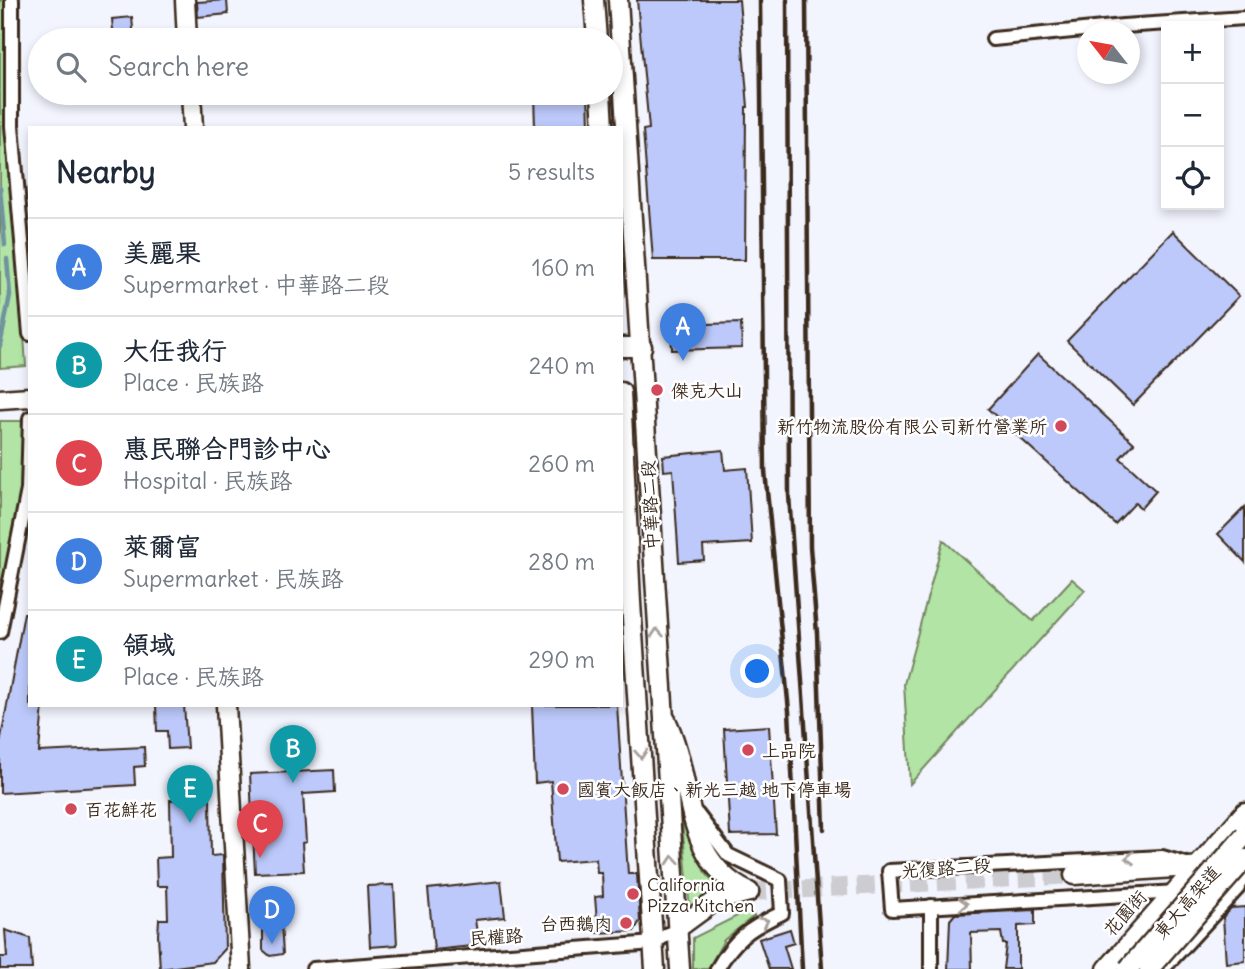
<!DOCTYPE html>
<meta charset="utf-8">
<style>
:root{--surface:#fff;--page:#f6f6f7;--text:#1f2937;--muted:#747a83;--line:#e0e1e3;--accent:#0b8043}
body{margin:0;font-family:Delius,"LXGW WenKai TC",sans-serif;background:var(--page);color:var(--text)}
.controls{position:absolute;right:21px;top:21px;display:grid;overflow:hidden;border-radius:0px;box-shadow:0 4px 10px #0003}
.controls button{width:63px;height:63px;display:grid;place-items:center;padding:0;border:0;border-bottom:2px solid var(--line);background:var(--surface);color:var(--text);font:35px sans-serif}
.compass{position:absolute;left:1077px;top:21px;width:63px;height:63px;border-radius:50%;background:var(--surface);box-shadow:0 4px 10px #0003;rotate:301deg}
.you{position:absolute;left:758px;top:672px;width:24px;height:24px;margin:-18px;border:5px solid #fff;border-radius:50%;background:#1a73e8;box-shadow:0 0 0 10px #1a73e833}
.badge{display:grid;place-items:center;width:46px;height:46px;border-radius:50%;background:var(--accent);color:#fff;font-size:23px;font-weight:700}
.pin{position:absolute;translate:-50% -58px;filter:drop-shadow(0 2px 4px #0008)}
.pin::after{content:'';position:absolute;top:37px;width:24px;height:21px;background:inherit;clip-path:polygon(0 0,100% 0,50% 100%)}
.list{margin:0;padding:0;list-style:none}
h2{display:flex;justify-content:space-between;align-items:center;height:91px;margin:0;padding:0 28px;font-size:30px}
h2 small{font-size:23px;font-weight:400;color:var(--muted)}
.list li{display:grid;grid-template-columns:46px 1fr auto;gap:21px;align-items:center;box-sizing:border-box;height:98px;padding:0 28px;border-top:2px solid var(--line)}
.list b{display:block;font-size:26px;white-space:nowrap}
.list p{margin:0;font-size:23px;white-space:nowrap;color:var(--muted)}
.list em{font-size:23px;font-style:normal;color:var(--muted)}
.icon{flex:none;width:38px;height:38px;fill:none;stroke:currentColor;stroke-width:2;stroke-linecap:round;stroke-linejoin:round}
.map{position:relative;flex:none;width:1245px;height:969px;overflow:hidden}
.search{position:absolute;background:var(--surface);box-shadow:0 4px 10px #0003;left:28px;top:28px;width:595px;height:77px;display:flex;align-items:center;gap:18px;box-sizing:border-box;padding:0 24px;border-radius:38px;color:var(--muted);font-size:26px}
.panel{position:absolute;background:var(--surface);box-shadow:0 4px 10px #0003;left:28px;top:126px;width:595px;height:581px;border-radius:0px}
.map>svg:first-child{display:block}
</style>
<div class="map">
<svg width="1245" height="969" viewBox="0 0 1245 969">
<rect width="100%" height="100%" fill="#f2f4fe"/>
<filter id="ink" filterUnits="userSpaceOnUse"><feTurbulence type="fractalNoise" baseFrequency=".0143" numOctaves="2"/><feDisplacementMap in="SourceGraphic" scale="14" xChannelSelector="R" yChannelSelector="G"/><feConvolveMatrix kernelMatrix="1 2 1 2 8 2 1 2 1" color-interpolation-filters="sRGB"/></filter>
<g filter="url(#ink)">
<g fill="#b1e4a5" stroke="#768762" stroke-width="2">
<polygon points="0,0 6,0 5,134 19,256 26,366 0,368"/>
<polygon points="0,421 24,421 21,488 0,599"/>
<polygon points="943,540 1033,621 1072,579 1085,590 910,784 904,684"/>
<polygon points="681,809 684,810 704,871 722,892 690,913"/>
<polygon points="749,910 754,916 724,940 708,969 693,969 693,938"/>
</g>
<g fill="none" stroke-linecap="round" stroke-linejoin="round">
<g stroke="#6f939e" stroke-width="4.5">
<polyline points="0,188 5,245"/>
<polyline points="0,346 10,295 7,259"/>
</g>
</g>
<g fill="#bcc9fa" stroke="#3b2a1e" stroke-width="2">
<polygon points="227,0 228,14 198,17 197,2"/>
<polygon points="637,0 739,0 748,107 746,107 745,260 653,260 643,130 649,129"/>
<polygon points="132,17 134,40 114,40 112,19"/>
<polygon points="588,93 589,128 535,128 534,94"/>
<polygon points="1173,231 1239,296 1133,405 1067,341"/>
<polygon points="741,323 742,348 672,350 671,325"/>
<polygon points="1038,354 1134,443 1120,458 1156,491 1141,508 1135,503 1115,524 988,409"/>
<polygon points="723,450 725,470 747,468 752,543 703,546 704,560 679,562 673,470 664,471 663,456"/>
<polygon points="1245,507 1245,562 1218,534"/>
<polygon points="24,613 30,613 30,705 43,705 39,752 144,747 145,766 134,767 135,785 0,793 0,743"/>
<polygon points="156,705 184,705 187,748 168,749 167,731 157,731"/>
<polygon points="532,705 617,705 628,874 637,874 640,921 634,931 598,933 595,897 603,896 602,873 597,873 596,859 557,862 551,781 535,783"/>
<polygon points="769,726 776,834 730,835 724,729"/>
<polygon points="334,770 335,792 303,794 306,842 302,843 304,871 255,873 250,774"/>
<polygon points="210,799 211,856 223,855 225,949 213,962 160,969 158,935 159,919 168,919 167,886 157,886 156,858 171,857 170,800"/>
<polygon points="501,881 505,917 475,920 477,933 471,933 472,946 434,950 428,889"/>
<polygon points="394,885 397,945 370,947 367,886"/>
<polygon points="1245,907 1245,961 1226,963 1223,917 1231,908"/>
<polygon points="1035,910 1035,925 1018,926 1018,969 1003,969 1006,944 1003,944 1001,932 971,933 972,969 948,969 950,920 955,914"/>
<polygon points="263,923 281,923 283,954 270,956 263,950"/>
<polygon points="790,929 794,943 784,946 791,969 769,969 759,939"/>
<polygon points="5,930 30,938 32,969 0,969 0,957 7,957"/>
</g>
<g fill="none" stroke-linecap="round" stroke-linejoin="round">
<polyline stroke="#cdccd1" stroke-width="18" stroke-dasharray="18 9" stroke-linecap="butt" points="749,892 1074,875"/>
<defs>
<g id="street">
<polyline points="12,0 12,126 30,334"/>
<polyline points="993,39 1123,26 1245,18"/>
<polyline points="0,632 28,490 30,418"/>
<path d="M697,814L728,855L780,880L782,913C750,928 735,938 717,969"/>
<polyline points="1216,889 1236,887 1245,877"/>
<polyline points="1177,892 892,909 889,871 1162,857 1186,864"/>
<polyline points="313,969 654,943 678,928"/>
<polyline points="931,969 931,906"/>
<polyline points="1163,969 1238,888"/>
</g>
<g id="secondary">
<polyline points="185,0 187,40"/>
<polyline points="594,0 597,40"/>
<polyline points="618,0 680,969"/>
<polyline points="191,93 193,128"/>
<polyline points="601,93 603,128"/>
<polyline points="621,347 642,347"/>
<polyline points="621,392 631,603 655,969"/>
<polyline points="0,399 30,397"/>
<polyline points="226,705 241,969"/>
<path d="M666,720C695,780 680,860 749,892"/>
<polyline points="1074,875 1203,866"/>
<polyline points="678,928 715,901 749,892"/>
<polyline points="1107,969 1245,812"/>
</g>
</defs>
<use href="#street" stroke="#3b2a1e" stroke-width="18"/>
<use href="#secondary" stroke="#3b2a1e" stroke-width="23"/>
<use href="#street" stroke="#fff" stroke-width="12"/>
<use href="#secondary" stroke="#fff" stroke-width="18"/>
<g stroke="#3b2a1e" stroke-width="4.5">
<polyline points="760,0 765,471 789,711 802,969"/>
<polyline points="787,0 789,495 822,969"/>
<polyline points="806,0 810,547 817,633 824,829"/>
</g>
<defs>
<g id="secondary-bridge">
<polyline points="1128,969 1245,835"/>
<polyline points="1149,969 1245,859"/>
</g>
</defs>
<use href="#secondary-bridge" stroke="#3b2a1e" stroke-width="23" stroke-linecap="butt"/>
<use href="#secondary-bridge" stroke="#fff" stroke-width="18"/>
</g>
<defs><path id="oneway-chevron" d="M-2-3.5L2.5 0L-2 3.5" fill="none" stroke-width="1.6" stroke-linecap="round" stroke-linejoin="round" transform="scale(1.75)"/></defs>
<g stroke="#a79f9a">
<use href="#oneway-chevron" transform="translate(657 633) rotate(-94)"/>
<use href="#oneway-chevron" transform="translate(641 754) rotate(86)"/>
<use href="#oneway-chevron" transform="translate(1130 858) rotate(177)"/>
<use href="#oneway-chevron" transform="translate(673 860) rotate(-94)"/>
<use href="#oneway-chevron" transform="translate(963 904) rotate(-3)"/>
<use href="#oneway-chevron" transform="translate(764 922) rotate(-26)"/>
</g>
</g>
<g fill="#d1495b" stroke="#fff" stroke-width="2.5">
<circle cx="657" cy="390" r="7"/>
<circle cx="1061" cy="426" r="7"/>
<circle cx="748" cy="750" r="7"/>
<circle cx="563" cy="789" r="7"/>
<circle cx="71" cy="809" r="7"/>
<circle cx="633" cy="894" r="7"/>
<circle cx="626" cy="923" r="7"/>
</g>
<g text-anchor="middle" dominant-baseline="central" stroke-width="5" stroke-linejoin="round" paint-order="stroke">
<g font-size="18" fill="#3b2a1e" stroke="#fff" text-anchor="start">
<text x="671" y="390">傑克大山</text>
<text x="1047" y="426" text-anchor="end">新竹物流股份有限公司新竹營業所</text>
<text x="762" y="750">上品院</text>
<text x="577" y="789">國賓大飯店、新光三越 地下停車場</text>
<text x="85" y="809">百花鮮花</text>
<text x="647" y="884">California<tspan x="647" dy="21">Pizza Kitchen</tspan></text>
<text x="612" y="923" text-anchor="end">台西鵝肉</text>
</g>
<g font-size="18" fill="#3b2a1e" stroke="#fff">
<text transform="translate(650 505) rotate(-93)">中華路二段</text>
<text transform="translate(946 868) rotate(-4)">光復路二段</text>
<text transform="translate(1187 902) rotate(-49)">東大高架道</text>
<text transform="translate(1125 913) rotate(-48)">花園街</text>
<text transform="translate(496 937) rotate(-4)">民權路</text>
</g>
</g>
</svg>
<div class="controls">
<button>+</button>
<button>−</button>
<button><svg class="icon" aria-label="locate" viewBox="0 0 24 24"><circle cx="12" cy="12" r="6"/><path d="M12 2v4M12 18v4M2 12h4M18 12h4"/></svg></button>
</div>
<svg class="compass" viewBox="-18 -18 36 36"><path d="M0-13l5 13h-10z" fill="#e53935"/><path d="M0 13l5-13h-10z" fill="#747a83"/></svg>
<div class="you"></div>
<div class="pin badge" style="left:683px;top:361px;background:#3f7fe0">A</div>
<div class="pin badge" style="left:293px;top:783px;background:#0f9aa8">B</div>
<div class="pin badge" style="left:260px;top:858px;background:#e0444e">C</div>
<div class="pin badge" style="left:272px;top:944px;background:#3f7fe0">D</div>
<div class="pin badge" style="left:190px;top:823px;background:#0f9aa8">E</div>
<div class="search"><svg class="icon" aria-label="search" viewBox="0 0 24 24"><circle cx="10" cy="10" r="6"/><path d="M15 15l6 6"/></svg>Search here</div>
<section class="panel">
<h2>Nearby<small>5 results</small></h2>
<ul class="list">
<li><span class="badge" style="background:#3f7fe0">A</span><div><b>美麗果</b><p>Supermarket · 中華路二段</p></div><em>160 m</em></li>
<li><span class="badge" style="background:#0f9aa8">B</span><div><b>大任我行</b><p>Place · 民族路</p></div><em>240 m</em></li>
<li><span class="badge" style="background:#e0444e">C</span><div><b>惠民聯合門診中心</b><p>Hospital · 民族路</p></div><em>260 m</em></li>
<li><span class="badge" style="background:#3f7fe0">D</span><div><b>萊爾富</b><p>Supermarket · 民族路</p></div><em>280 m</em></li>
<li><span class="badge" style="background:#0f9aa8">E</span><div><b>領域</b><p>Place · 民族路</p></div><em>290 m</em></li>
</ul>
</section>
</div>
